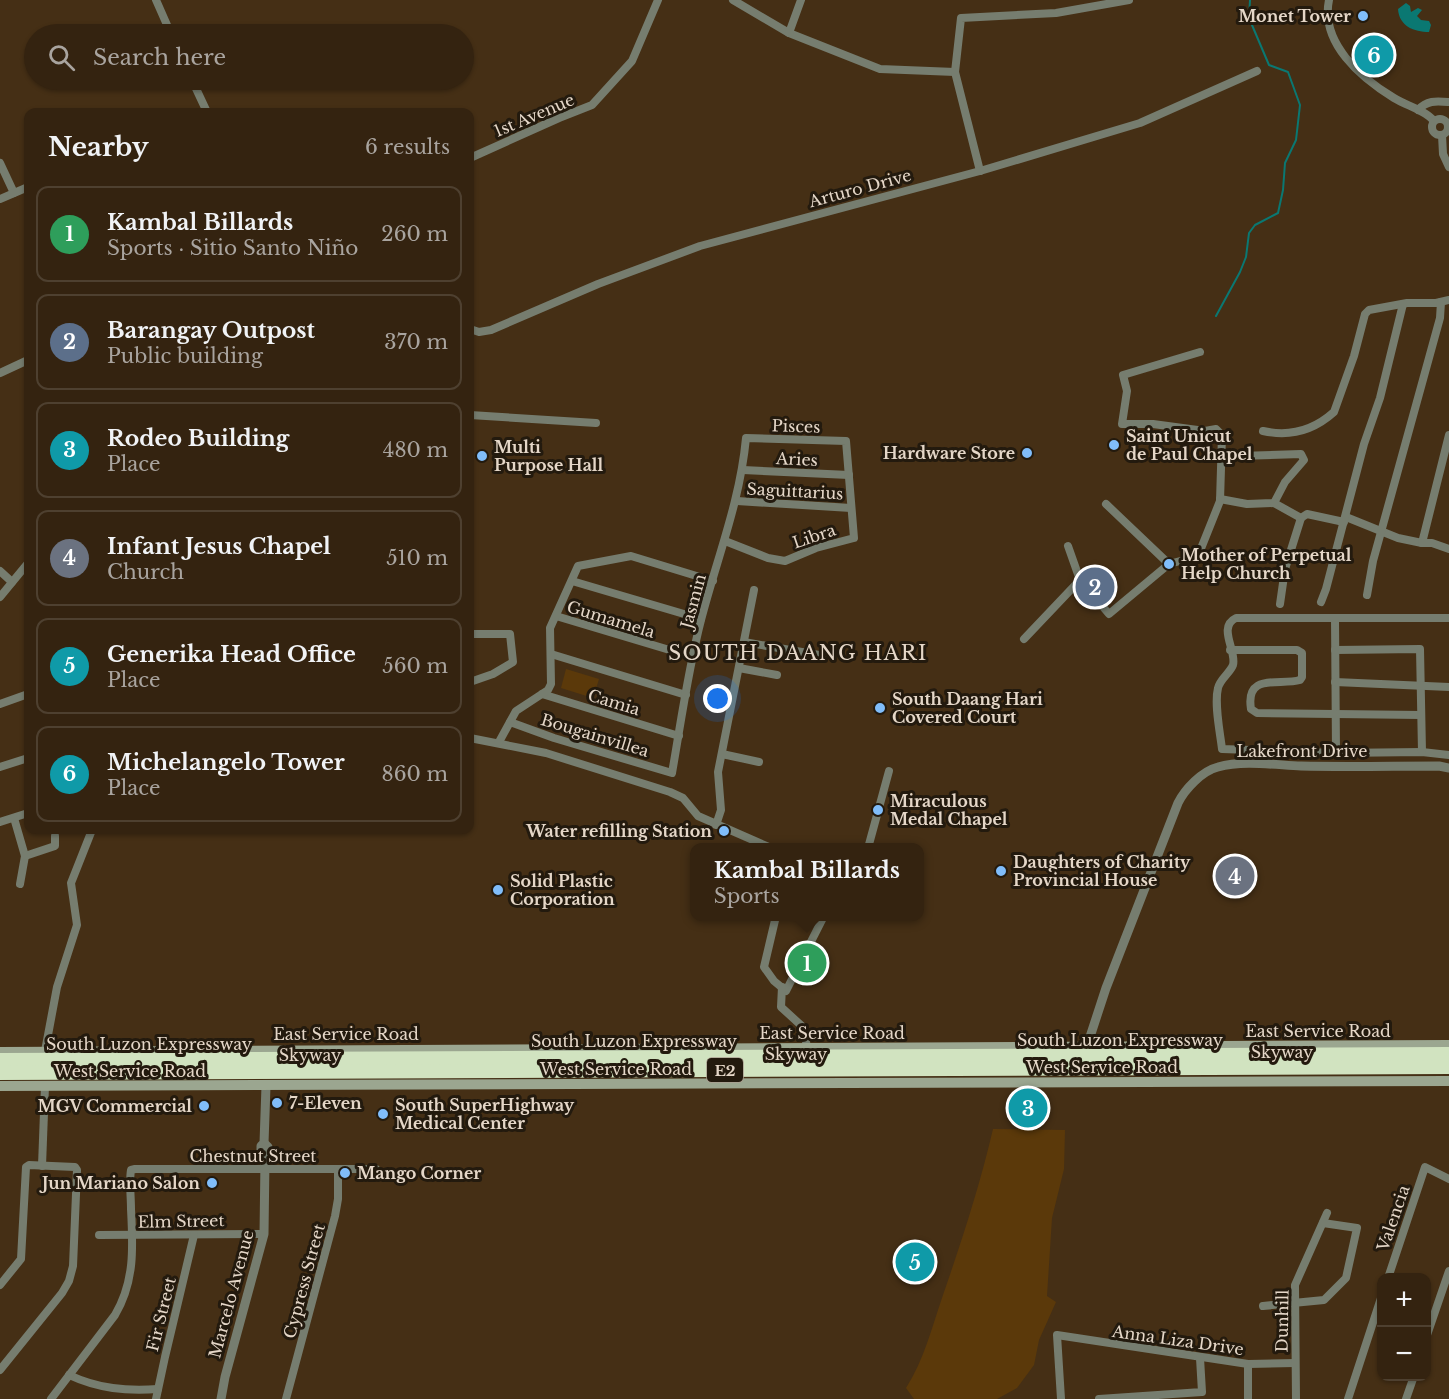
<!DOCTYPE html>
<meta charset="utf-8">
<style>
:root{--surface:#342310;--page:#3f2f1e;--text:#f1f3f6;--muted:#a9a49f;--line:#4e4030;--accent:#80bdfa}
body{margin:0;font-family:"Libre Baskerville",serif;background:var(--page);color:var(--text)}
.controls{position:absolute;right:18px;bottom:18px;display:grid;overflow:hidden;border-radius:12px;box-shadow:0 2px 4px #0004}
.controls button{width:54px;height:54px;display:grid;place-items:center;padding:0;border:0;border-bottom:2px solid var(--line);background:var(--surface);color:var(--text);font:30px sans-serif}
.you{position:absolute;left:718px;top:699px;width:21px;height:21px;margin:-15px;border:4px solid #fff;border-radius:50%;background:#1a73e8;box-shadow:0 0 0 9px #1a73e833}
.badge{display:grid;place-items:center;width:39px;height:39px;border-radius:50%;background:var(--accent);color:#fff;font-size:20px;font-weight:700}
.pin{position:absolute;translate:-50% -50%;border:3px solid #fff;box-shadow:0 2px 6px #0006}
.popup{position:absolute;left:690px;top:843px;width:234px;height:78px;box-sizing:border-box;display:grid;place-content:center;border-radius:12px;background:var(--surface);filter:drop-shadow(0 2px 4px #0005);font-size:20px;white-space:nowrap;color:var(--muted)}
.popup b{font-size:22px;color:var(--text)}
.popup::after{content:'';position:absolute;left:50%;top:100%;margin-left:-12px;border:12px solid transparent;border-top-color:var(--surface)}
.list{margin:0;padding:0;list-style:none}
h2{display:flex;justify-content:space-between;align-items:center;height:78px;margin:0;padding:0 24px;font-size:26px}
h2 small{font-size:20px;font-weight:400;color:var(--muted)}
.list li{display:grid;grid-template-columns:39px 1fr auto;gap:18px;align-items:center;box-sizing:border-box;height:96px;margin:0 12px 12px;padding:0 12px;border:2px solid var(--line);border-radius:12px}
.list b{display:block;font-size:22px;white-space:nowrap}
.list p{margin:0;font-size:20px;white-space:nowrap;color:var(--muted)}
.list em{font-size:20px;font-style:normal;color:var(--muted)}
.icon{flex:none;width:33px;height:33px;fill:none;stroke:currentColor;stroke-width:2;stroke-linecap:round;stroke-linejoin:round}
.map{position:relative;flex:none;width:1449px;height:1399px;overflow:hidden}
.search{position:absolute;background:var(--surface);box-shadow:0 2px 4px #0004;left:24px;top:24px;width:450px;height:66px;display:flex;align-items:center;gap:15px;box-sizing:border-box;padding:0 21px;border-radius:33px;color:var(--muted);font-size:22px}
.panel{position:absolute;background:var(--surface);box-shadow:0 2px 4px #0004;left:24px;top:108px;width:450px;height:726px;border-radius:12px}
.map>svg:first-child{display:block}
</style>
<div class="map">
<svg width="1449" height="1399" viewBox="0 0 1449 1399">
<rect width="100%" height="100%" fill="#452f15"/>
<g fill="#5b390a">
<polygon points="566,669 599,679 593,698 561,688"/>
<path d="M993,1129L1065,1130L1064,1169L1052,1218L1047,1296L1056,1302L1039,1340L1034,1365L1017,1388L997,1399H914L906,1388C924,1360 932,1327 943,1295C962,1240 980,1185 993,1129Z"/>
</g>
<path fill="#0a7872" d="M1406,3L1410,6L1411,12L1418,8L1422,10L1417,16L1421,20L1429,21L1431,25L1429,32C1414,32 1399,26 1398,9Z"/>
<g fill="none" stroke-linecap="round" stroke-linejoin="round">
<polyline stroke="#0a7872" stroke-width="2" points="1216,316 1240,272 1246,257 1249,233 1255,225 1278,213 1283,190 1285,163 1296,140 1300,105 1288,72 1269,65 1249,18 1250,0"/>
<g stroke="#767d6f" stroke-width="8">
<polyline points="156,0 171,34"/>
<polyline points="733,0 789,33 880,69 955,72"/>
<path d="M1329,0C1320,43 1361,78 1394,98C1407,106 1425,110 1434,121"/>
<polyline points="789,33 801,0"/>
<polyline points="192,80 207,112"/>
<path d="M1418,110C1427,100 1436,101 1449,102"/>
<circle cx="1440" cy="127" r="8"/>
<polyline points="1442,135 1443,154 1449,167"/>
<polyline points="470,158 559,118 592,105 632,61 658,0"/>
<polyline points="0,163 14,193"/>
<polyline points="980,171 955,72 961,18 1056,13 1129,0"/>
<polyline points="0,199 28,187"/>
<polyline points="470,329 479,332 491,330 598,284 700,246 980,171 1140,123 1257,71"/>
<polyline points="0,373 28,360"/>
<polyline points="470,415 596,423"/>
<path d="M1263,431C1290,437 1314,430 1334,412L1354,356L1365,314L1369,310L1407,303H1436L1449,300"/>
<polyline points="743,470 849,475"/>
<polyline points="1220,499 1247,504 1274,503 1285,482 1304,460 1301,454 1238,456 1222,455"/>
<polyline points="737,501 851,508"/>
<polyline points="1274,503 1301,518 1285,569 1280,604"/>
<polyline points="1106,504 1169,564"/>
<polyline points="1346,517 1398,538 1422,543 1449,435"/>
<polyline points="1301,518 1307,514 1344,522"/>
<polyline points="1422,543 1432,543 1449,549"/>
<polyline points="1068,546 1080,580 1109,614 1169,564 1184,560 1195,559 1198,556 1220,501 1222,435 1216,429 1205,431 1153,424 1122,424 1127,391 1123,375 1200,352"/>
<polyline points="0,571 12,582"/>
<polyline points="572,581 701,619"/>
<polyline points="1367,595 1373,561 1440,318 1441,302"/>
<polyline points="0,597 28,563"/>
<polyline points="1321,602 1326,589 1364,444 1380,398 1403,304"/>
<polyline points="556,616 693,657"/>
<polyline points="1335,618 1336,753"/>
<path d="M1449,618H1236C1217,627 1237,651 1233,665C1230,673 1220,679 1218,688C1214,704 1220,732 1222,749L1336,753L1422,752L1449,755"/>
<polyline points="1024,639 1080,580"/>
<polyline points="744,642 825,656"/>
<path d="M1230,650H1297L1302,653V677L1300,680C1280,686 1245,672 1251,709L1257,713L1421,715"/>
<polyline points="1335,650 1420,649 1422,752"/>
<polyline points="551,654 686,695"/>
<polyline points="739,668 777,675"/>
<polyline points="470,682 493,674 513,662 510,634 472,634"/>
<polyline points="1335,682 1449,687"/>
<polyline points="542,694 679,736"/>
<polyline points="0,704 28,694"/>
<path d="M510,722L554,738L672,773C681,722 688,670 701,620C717,558 740,502 746,438L846,441L854,538L816,548L785,561L768,558L725,541"/>
<polyline points="470,738 546,753 670,792 683,798 698,816 771,848"/>
<polyline points="499,742 516,711 548,690 551,684 550,628 578,566 631,556 713,581"/>
<polyline points="722,754 759,762"/>
<polyline points="0,767 28,758"/>
<polyline points="14,818 25,856 20,884"/>
<polyline points="0,822 28,813"/>
<polyline points="716,825 721,810 718,772 754,590"/>
<polyline points="868,848 889,771"/>
<polyline points="25,856 55,846 55,836"/>
<polyline points="776,916 764,967 774,981 786,991 824,916"/>
<polyline points="782,987 781,1007 804,1028 807,1048"/>
<polyline points="45,1051 57,987 77,925 71,883 92,830"/>
<polyline points="42,1166 45,1086"/>
<polyline points="99,1235 264,1234"/>
<polyline points="1388,1278 1425,1167 1449,1179"/>
<polyline points="0,1285 21,1259 26,1167 29,1165 75,1167 77,1170 73,1266 69,1281 62,1293 0,1370"/>
<polyline points="1263,1306 1324,1300 1346,1278 1357,1228 1323,1223"/>
<polyline points="1426,1338 1449,1271"/>
<polyline points="1248,1364 1248,1399"/>
<path d="M69,1375C99,1389 126,1391 158,1389"/>
<path d="M51,1399L115,1315C135,1281 133,1247 131,1209C131,1196 129,1182 131,1170L135,1169H376"/>
<polyline points="156,1399 165,1357 194,1235"/>
<polyline points="286,1399 335,1216 338,1199 338,1169"/>
<polyline points="1061,1399 1057,1335 1248,1364 1295,1363"/>
<polyline points="1099,1399 1202,1392 1200,1358"/>
<polyline points="1296,1399 1295,1285 1327,1213"/>
<polyline points="1348,1399 1382,1295"/>
<polyline points="1406,1399 1414,1376"/>
</g>
<g stroke="#767d6f" stroke-width="9">
<path d="M1087,1046L1106,988L1178,803C1185,789 1202,771 1218,767C1242,760 1276,765 1301,766C1347,767 1393,766 1439,766L1449,768"/>
<polyline points="265,1159 261,1156 261,1146 264,1143 266,1086"/>
<polyline points="221,1399 225,1377 264,1234 265,1159 269,1156 268,1147 264,1143"/>
</g>
<g stroke="#9ba690" stroke-width="10">
<polyline points="0,1052 1449,1045"/>
<polyline points="0,1086 1449,1081"/>
</g>
<g stroke="#d1e3c0" stroke-width="14">
<polyline points="0,1060 1449,1054"/>
<polyline points="0,1073 1449,1067"/>
</g>
</g>
<g fill="#80bdfa" stroke="#231a0e" stroke-width="2">
<circle cx="1363" cy="16" r="6"/>
<circle cx="1114" cy="445" r="6"/>
<circle cx="1027" cy="453" r="6"/>
<circle cx="482" cy="456" r="6"/>
<circle cx="1169" cy="564" r="6"/>
<circle cx="880" cy="708" r="6"/>
<circle cx="878" cy="810" r="6"/>
<circle cx="724" cy="831" r="6"/>
<circle cx="1001" cy="871" r="6"/>
<circle cx="498" cy="890" r="6"/>
<circle cx="277" cy="1103" r="6"/>
<circle cx="204" cy="1106" r="6"/>
<circle cx="383" cy="1114" r="6"/>
<circle cx="345" cy="1173" r="6"/>
<circle cx="212" cy="1183" r="6"/>
</g>
<g text-anchor="middle" dominant-baseline="central" stroke-width="6" stroke-linejoin="round" paint-order="stroke">
<rect fill="#231a0e" stroke="#ab9e90" stroke-width="1.5" x="707" y="1058" width="36" height="24" rx="4.5"/>
<g font-size="15" font-weight="bold" fill="#e5d7c8">
<text x="725" y="1070">E2</text>
</g>
<g font-size="16" font-weight="bold" fill="#e5d7c8" stroke="#231a0e" text-anchor="start">
<text x="1351" y="16" text-anchor="end">Monet Tower</text>
<text x="1126" y="436">Saint Unicut<tspan x="1126" dy="18">de Paul Chapel</tspan></text>
<text x="494" y="447">Multi<tspan x="494" dy="18">Purpose Hall</tspan></text>
<text x="1015" y="453" text-anchor="end">Hardware Store</text>
<text x="1181" y="555">Mother of Perpetual<tspan x="1181" dy="18">Help Church</tspan></text>
<text x="892" y="699">South Daang Hari<tspan x="892" dy="18">Covered Court</tspan></text>
<text x="890" y="801">Miraculous<tspan x="890" dy="18">Medal Chapel</tspan></text>
<text x="712" y="831" text-anchor="end">Water refilling Station</text>
<text x="1013" y="862">Daughters of Charity<tspan x="1013" dy="18">Provincial House</tspan></text>
<text x="510" y="881">Solid Plastic<tspan x="510" dy="18">Corporation</tspan></text>
<text x="289" y="1103">7-Eleven</text>
<text x="395" y="1105">South SuperHighway<tspan x="395" dy="18">Medical Center</tspan></text>
<text x="192" y="1106" text-anchor="end">MGV Commercial</text>
<text x="357" y="1173">Mango Corner</text>
<text x="200" y="1183" text-anchor="end">Jun Mariano Salon</text>
</g>
<g font-size="16" fill="#e5d7c8" stroke="#231a0e">
<text transform="translate(534 115) rotate(-23)">1st Avenue</text>
<text transform="translate(860 188) rotate(-15)">Arturo Drive</text>
<text transform="translate(796 426) rotate(2)">Pisces</text>
<text transform="translate(797 459) rotate(3)">Aries</text>
<text transform="translate(795 491) rotate(3)">Saguittarius</text>
<text transform="translate(814 536) rotate(-19)">Libra</text>
<text transform="translate(693 601) rotate(-75)">Jasmin</text>
<text transform="translate(611 619) rotate(17)">Gumamela</text>
<text transform="translate(614 702) rotate(17)">Camia</text>
<text transform="translate(595 735) rotate(17)">Bougainvillea</text>
<text x="1302" y="751">Lakefront Drive</text>
<text x="1318" y="1031">East Service Road</text>
<text x="832" y="1033">East Service Road</text>
<text x="346" y="1034">East Service Road</text>
<text x="1120" y="1040">South Luzon Expressway</text>
<text x="634" y="1041">South Luzon Expressway</text>
<text x="149" y="1044">South Luzon Expressway</text>
<text x="1282" y="1052">Skyway</text>
<text x="796" y="1054">Skyway</text>
<text x="310" y="1055">Skyway</text>
<text x="1102" y="1067">West Service Road</text>
<text x="616" y="1069">West Service Road</text>
<text x="130" y="1071">West Service Road</text>
<text x="253" y="1156">Chestnut Street</text>
<text transform="translate(1393 1218) rotate(-71)">Valencia</text>
<text transform="translate(181 1221) rotate(-1)">Elm Street</text>
<text transform="translate(304 1281) rotate(-75)">Cypress Street</text>
<text transform="translate(231 1294) rotate(-75)">Marcelo Avenue</text>
<text transform="translate(161 1314) rotate(-76)">Fir Street</text>
<text transform="translate(1282 1321) rotate(-89)">Dunhill</text>
<text transform="translate(1178 1340) rotate(8)">Anna Liza Drive</text>
</g>
<g font-size="20" letter-spacing="1.5" fill="#e5d7c8" stroke="#231a0e">
<text x="798" y="653">SOUTH DAANG HARI</text>
</g>
</g>
</svg>
<div class="controls">
<button>+</button>
<button>−</button>
</div>
<div class="you"></div>
<div class="pin badge" style="left:807px;top:963px;background:#2e9e5b">1</div>
<div class="popup"><b>Kambal Billards</b>Sports</div>
<div class="pin badge" style="left:1095px;top:587px;background:#5c6f8a">2</div>
<div class="pin badge" style="left:1028px;top:1108px;background:#0f9aa8">3</div>
<div class="pin badge" style="left:1235px;top:876px;background:#6b7280">4</div>
<div class="pin badge" style="left:915px;top:1262px;background:#0f9aa8">5</div>
<div class="pin badge" style="left:1374px;top:55px;background:#0f9aa8">6</div>
<div class="search"><svg class="icon" aria-label="search" viewBox="0 0 24 24"><circle cx="10" cy="10" r="6"/><path d="M15 15l6 6"/></svg>Search here</div>
<section class="panel">
<h2>Nearby<small>6 results</small></h2>
<ul class="list">
<li><span class="badge" style="background:#2e9e5b">1</span><div><b>Kambal Billards</b><p>Sports · Sitio Santo Niño</p></div><em>260 m</em></li>
<li><span class="badge" style="background:#5c6f8a">2</span><div><b>Barangay Outpost</b><p>Public building</p></div><em>370 m</em></li>
<li><span class="badge" style="background:#0f9aa8">3</span><div><b>Rodeo Building</b><p>Place</p></div><em>480 m</em></li>
<li><span class="badge" style="background:#6b7280">4</span><div><b>Infant Jesus Chapel</b><p>Church</p></div><em>510 m</em></li>
<li><span class="badge" style="background:#0f9aa8">5</span><div><b>Generika Head Office</b><p>Place</p></div><em>560 m</em></li>
<li><span class="badge" style="background:#0f9aa8">6</span><div><b>Michelangelo Tower</b><p>Place</p></div><em>860 m</em></li>
</ul>
</section>
</div>
